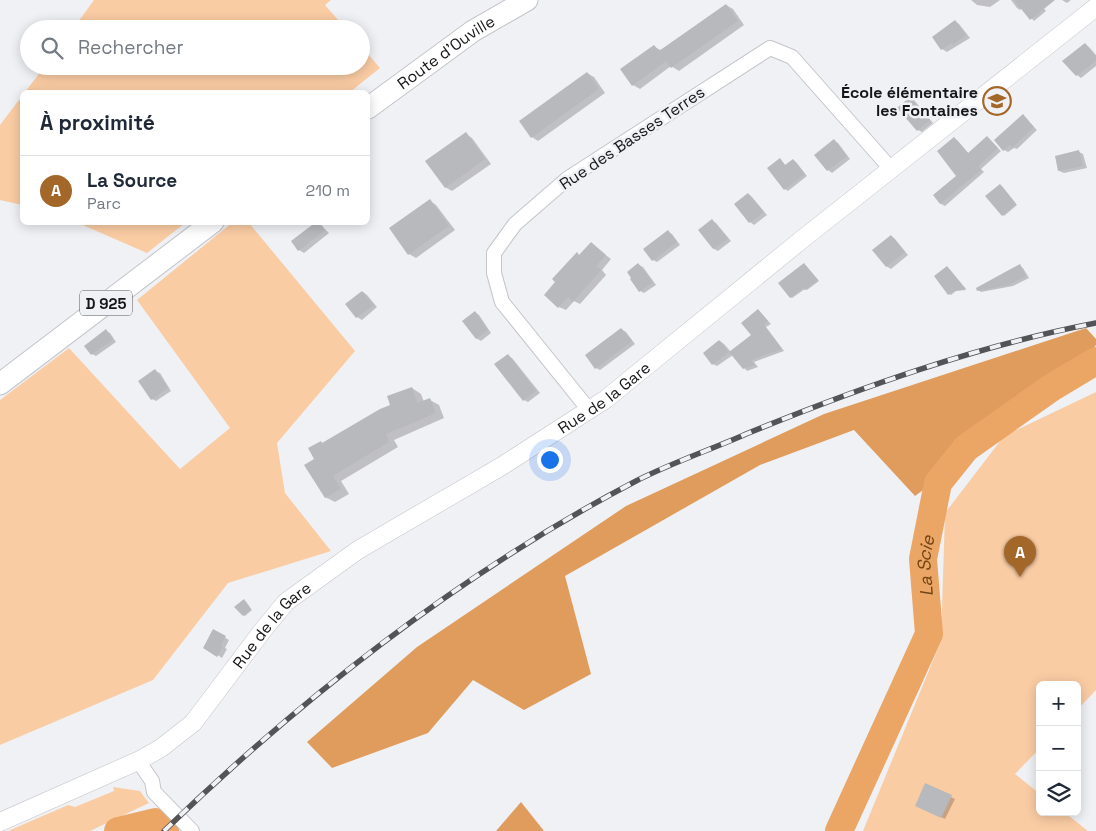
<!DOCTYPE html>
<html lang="fr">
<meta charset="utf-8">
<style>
:root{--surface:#fff;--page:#f2f2f3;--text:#1f2937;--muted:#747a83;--line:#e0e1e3;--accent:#a3672a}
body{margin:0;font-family:"Space Grotesk",sans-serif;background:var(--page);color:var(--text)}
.controls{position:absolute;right:15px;bottom:15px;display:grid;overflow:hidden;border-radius:8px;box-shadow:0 2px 12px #0003}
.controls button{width:45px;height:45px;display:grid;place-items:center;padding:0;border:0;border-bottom:1px solid var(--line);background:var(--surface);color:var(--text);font:25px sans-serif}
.you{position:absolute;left:549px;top:459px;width:18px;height:18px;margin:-12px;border:4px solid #fff;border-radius:50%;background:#1a73e8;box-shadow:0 0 0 8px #1a73e833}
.badge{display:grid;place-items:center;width:32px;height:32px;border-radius:50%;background:var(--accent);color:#fff;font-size:16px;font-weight:700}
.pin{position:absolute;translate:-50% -41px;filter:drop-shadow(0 1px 2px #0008)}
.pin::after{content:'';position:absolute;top:26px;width:18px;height:15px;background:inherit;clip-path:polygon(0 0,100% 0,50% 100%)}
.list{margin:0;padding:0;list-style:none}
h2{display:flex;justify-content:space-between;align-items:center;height:65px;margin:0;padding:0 20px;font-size:21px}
h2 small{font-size:16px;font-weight:400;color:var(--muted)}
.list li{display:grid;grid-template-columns:32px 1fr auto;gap:15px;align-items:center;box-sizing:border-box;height:70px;padding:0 20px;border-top:1px solid var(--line)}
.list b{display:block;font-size:19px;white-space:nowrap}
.list p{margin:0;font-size:16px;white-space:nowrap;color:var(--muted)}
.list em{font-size:16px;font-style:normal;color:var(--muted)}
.icon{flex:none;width:28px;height:28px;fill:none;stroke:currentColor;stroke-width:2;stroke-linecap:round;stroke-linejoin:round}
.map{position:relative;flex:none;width:1096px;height:831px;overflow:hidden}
.search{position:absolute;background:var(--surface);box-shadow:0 2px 12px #0003;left:20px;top:20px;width:350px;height:55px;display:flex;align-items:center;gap:12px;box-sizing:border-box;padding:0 18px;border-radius:28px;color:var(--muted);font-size:19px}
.panel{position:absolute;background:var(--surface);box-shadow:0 2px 12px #0003;left:20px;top:90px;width:350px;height:135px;border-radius:8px}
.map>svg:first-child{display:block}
</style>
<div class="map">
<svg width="1096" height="831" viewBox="0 0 1096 831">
<rect width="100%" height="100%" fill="#f0f1f5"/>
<g fill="#facca4">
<polygon points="94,0 331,0 325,5 346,29 73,29"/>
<polygon points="361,46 380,68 350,92 25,92 45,66 361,66"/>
<polygon points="22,96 22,205 0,200 0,125"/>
<polygon points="233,222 249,223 355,351 277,443 285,493 331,551 228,583 153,680 0,745 0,400 69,348 180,469 230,428 137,300"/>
<polygon points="78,223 185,223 147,253"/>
<polygon points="1096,392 1096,690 1077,710 1077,685 1040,685 1040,748 1015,774 1040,794 1040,812 1064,812 1088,831 863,831 941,641 945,513 1004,436"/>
<polygon points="113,787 140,791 149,803 90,831 8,831 68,805 75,807 114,791"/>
</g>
<g fill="#e09c5c">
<polygon points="1086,328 1096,339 1096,345 1070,382 915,496 854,430 760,465 565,576 591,674 524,710 473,680 428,733 332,768 307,742 417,647 626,506 824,414"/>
<polygon points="521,802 544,831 496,831"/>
</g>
<g fill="#0003">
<polygon points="971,0 1000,0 990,7 977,5"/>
<polygon points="1011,0 1038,0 1046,11 1034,21 1022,8 1020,10 1017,8"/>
<polygon points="1062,0 1071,0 1067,3"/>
<polygon points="726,5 733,9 744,25 679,71 671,66 640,89 633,85 654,47 661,50"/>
<polygon points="955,21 959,24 970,38 947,52 942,49 933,37"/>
<polygon points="1085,44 1089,47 1096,55 1096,66 1081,78 1077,75 1064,61"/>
<polygon points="587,73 594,77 605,93 538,141 532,137"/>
<polygon points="910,98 914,100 933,123 922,132 918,130"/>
<polygon points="1023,116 1037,130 1017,149 1014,148 1008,152 1004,150"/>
<polygon points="466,134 472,138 491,164 452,191 445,187"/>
<polygon points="987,138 1001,151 981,169 984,172 945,206 941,204 934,195 958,176 955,139 958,141 969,154"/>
<polygon points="834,141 838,143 850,159 832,173 828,170"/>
<polygon points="1079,152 1083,154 1087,168 1064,173 1059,171"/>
<polygon points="780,160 786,166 793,160 796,162 807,176 788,191 785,189"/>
<polygon points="1002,186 1017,205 1004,216 1003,215"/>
<polygon points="748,194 752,197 767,215 754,225 750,222"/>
<polygon points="430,201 436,205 455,230 416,258 409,254"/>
<polygon points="712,221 716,223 731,241 718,251 714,249"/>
<polygon points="318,222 329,233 304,253 299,250 292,242"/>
<polygon points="668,232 672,234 680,245 657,262 653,260"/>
<polygon points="891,236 895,239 908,255 891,269 886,266"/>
<polygon points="591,244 611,259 602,270 606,275 580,304 574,301 566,310 559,307 580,256"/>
<polygon points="639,265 643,267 656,285 644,293 640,291"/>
<polygon points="806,266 819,281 807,290 805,289 792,298 790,297"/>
<polygon points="1020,266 1023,268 1029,278 1013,286 981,292 978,290"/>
<polygon points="949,269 966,290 956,291 951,295 949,294"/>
<polygon points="363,292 367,295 377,307 362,320 357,317 347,304"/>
<polygon points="758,310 771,324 766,327 784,351 754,362 758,367 747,371 733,355 717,366 713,364 720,341 724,344 731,352 752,336"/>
<polygon points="475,312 479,315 491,333 481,341 476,338"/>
<polygon points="621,329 626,332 635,344 600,370 596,368"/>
<polygon points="106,331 110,333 116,342 96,356 92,354"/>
<polygon points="508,356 512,358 540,393 528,402 524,400"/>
<polygon points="155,371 160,373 171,391 156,401 152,399"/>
<polygon points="412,388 421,394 424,402 430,400 439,405 444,418 394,440 398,447 341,481 349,494 335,502 325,497 316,459 321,442 324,444 392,405"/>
<polygon points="246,602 252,610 245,616 243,615"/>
<polygon points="214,631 229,640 225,648 227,649 222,658 205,647"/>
<polygon points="926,785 955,799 945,819 920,807"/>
</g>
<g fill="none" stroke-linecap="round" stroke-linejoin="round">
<g stroke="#eba666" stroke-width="28">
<polyline points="118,831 155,822 165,831"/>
<path id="s1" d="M839,831L929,634L923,559L938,483L966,448L1051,388L1096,361"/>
</g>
</g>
<g fill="#b8b9bd">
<polygon points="1014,0 1055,0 1030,20"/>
<polygon points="726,4 738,21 671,68 666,61 632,86 620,69 654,45 659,51"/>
<polygon points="955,20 966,35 953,45 951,43 941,50 932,37"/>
<polygon points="1085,43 1096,57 1096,61 1076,76 1062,61"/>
<polygon points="587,72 599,89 531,138 519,121"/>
<polygon points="910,97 930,120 917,131 897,108"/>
<polygon points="1023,114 1034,127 1012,148 1010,145 1003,151 994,140"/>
<polygon points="466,132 485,159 445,188 425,161"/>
<polygon points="987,136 998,148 978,166 981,170 940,204 933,195 956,176 937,151 954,137 968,153"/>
<polygon points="834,139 847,156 827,171 814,155"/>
<polygon points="1079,150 1083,166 1058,171 1055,156"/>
<polygon points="780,158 785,165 793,159 805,174 784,190 767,168"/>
<polygon points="1000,184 1016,204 1002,216 985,196"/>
<polygon points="748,193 764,212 749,223 734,204"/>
<polygon points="430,199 449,226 408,255 389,228"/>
<polygon points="712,219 728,239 713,249 698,230"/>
<polygon points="316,222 319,222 325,230 298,251 291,241"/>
<polygon points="668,230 677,242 652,261 643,249"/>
<polygon points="891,235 905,252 886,267 872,250"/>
<polygon points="591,242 606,255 596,266 601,270 573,302 568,297 558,308 544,295 555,282 552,279 577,252 579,255"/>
<polygon points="638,263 653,282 639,292 630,279 631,278 627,272"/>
<polygon points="804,263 818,280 805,290 803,288 790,298 778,283"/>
<polygon points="1020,264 1026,276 1009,285 977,291 976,288"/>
<polygon points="947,266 966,289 954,291 948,295 934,276"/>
<polygon points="362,291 374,305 356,318 345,304"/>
<polygon points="758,309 768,321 764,325 782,349 751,360 755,365 743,369 729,352 751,335 741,323"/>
<polygon points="475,311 488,330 476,339 462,321"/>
<polygon points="621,328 632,341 595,369 585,355"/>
<polygon points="106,329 113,340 91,355 84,346"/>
<polygon points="719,340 729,352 712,365 703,353"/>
<polygon points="508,354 536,391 523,401 494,364"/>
<polygon points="155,369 168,388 151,400 138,381"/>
<polygon points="412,387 417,403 430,398 436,413 386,434 389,442 333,476 341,489 325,498 304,465 314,459 308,448 321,441 322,443 380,409 390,405 387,396"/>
<polygon points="244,599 251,609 243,616 234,607"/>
<polygon points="213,629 226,636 221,645 223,646 217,657 203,648"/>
<polygon points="925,783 952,795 941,818 915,806"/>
</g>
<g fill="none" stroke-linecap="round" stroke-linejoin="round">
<defs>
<g id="minor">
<polyline points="589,410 502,302 494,273 494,253 515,224 567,179 770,48 792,57 892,170"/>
<polyline points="140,760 143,768 152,781 154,792 192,831"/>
</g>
<g id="tertiary">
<path id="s2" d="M0,822L140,760L161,748L193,723L263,630L286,602L358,550L502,466L606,399L800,241L1096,7"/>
</g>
<g id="primary">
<path id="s3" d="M368,108L473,31L527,0"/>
<polyline points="0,384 213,222"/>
</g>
</defs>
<use href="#minor" stroke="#c4c5ca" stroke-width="16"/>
<use href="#tertiary" stroke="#c4c5ca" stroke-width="19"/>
<use href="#primary" stroke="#c4c5ca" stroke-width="23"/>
<use href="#minor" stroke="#fff" stroke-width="14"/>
<use href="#tertiary" stroke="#fff" stroke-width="18"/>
<use href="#primary" stroke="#fff" stroke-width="21"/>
<defs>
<path id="rail" d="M164,831C305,695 462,572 636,481C671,463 710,450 746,434C859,388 976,346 1096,323"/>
</defs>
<use href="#rail" stroke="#535456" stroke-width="5.5"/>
<use href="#rail" stroke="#f0f1f5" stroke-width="4" stroke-dasharray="11" stroke-linecap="butt"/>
</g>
<defs>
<symbol id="school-ring" viewBox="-11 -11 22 22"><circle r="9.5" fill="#f0f1f5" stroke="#a3672a" stroke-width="1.5"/><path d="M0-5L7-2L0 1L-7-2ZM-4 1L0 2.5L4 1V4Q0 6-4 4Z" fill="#a3672a"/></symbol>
</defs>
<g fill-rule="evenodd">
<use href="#school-ring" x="981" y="85" width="32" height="32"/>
</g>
<g text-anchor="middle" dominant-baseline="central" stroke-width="5" stroke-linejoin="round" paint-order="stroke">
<rect fill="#f0f1f5" stroke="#57585a" stroke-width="1" x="80" y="290.5" width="52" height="25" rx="4"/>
<g font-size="15" font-weight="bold" fill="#161618">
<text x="106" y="303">D 925</text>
</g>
<g font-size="16" fill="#161618" stroke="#f0f1f5">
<text stroke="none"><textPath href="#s3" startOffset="96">Route d'Ouville</textPath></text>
<text transform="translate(632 138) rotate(-34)">Rue des Basses Terres</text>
<text stroke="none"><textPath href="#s2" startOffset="749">Rue de la Gare</textPath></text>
<text stroke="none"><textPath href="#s2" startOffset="344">Rue de la Gare</textPath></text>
</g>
<g font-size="16" font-weight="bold" fill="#161618" stroke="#f0f1f5" text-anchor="end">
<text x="978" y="92">École élémentaire<tspan x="978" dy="18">les Fontaines</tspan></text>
</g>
<g font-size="18" font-style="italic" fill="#724515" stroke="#f0f1f5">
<text stroke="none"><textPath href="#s1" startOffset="285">La Scie</textPath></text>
</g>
</g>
</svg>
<div class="controls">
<button>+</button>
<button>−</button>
<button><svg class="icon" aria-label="layers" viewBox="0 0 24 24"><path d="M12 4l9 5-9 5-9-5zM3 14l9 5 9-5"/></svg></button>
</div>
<div class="you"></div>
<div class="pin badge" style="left:1020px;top:577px">A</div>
<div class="search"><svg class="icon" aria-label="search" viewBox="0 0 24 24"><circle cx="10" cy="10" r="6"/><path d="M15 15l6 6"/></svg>Rechercher</div>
<section class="panel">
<h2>À proximité<small></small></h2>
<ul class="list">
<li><span class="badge">A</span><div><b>La Source</b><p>Parc</p></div><em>210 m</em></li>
</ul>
</section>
</div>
